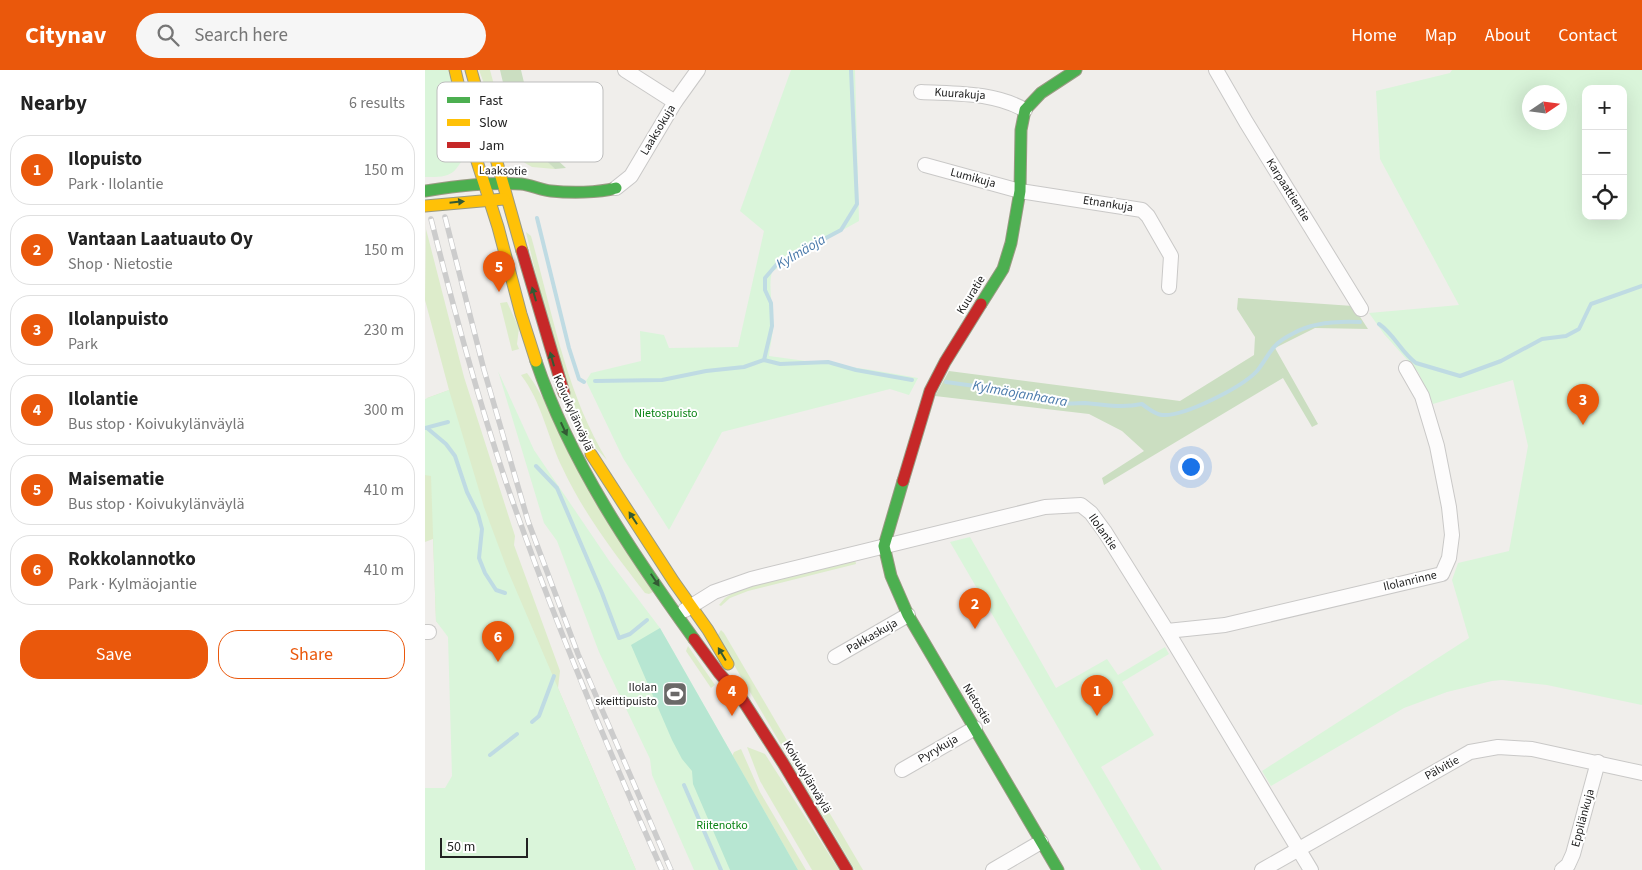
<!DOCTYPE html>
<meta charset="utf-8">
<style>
:root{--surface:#fff;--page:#f6f6f6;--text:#222;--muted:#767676;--line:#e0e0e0;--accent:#ea580c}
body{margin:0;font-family:"Source Sans 3",sans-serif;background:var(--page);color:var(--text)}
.controls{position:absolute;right:15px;top:15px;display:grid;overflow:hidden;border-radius:10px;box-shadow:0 5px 20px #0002}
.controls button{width:45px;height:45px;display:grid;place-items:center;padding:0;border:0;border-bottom:1px solid var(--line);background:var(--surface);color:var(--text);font:25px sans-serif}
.compass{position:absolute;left:1097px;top:15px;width:45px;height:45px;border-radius:50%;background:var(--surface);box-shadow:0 5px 20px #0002;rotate:77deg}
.scale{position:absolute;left:15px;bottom:12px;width:88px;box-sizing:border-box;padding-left:5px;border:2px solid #222;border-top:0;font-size:14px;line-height:18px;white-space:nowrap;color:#222;-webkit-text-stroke:4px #fff;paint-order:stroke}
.you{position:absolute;left:765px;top:396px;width:18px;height:18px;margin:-12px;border:4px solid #fff;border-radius:50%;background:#1a73e8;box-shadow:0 0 0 8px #1a73e833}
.badge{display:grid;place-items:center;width:32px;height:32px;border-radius:50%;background:var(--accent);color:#fff;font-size:16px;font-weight:700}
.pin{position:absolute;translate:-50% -41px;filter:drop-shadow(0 1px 2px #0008)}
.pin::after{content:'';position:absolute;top:26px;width:18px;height:15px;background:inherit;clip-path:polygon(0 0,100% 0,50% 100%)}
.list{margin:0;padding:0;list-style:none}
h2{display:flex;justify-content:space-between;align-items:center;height:65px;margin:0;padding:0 20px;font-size:21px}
h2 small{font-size:16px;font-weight:400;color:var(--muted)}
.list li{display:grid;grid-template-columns:32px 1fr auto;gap:15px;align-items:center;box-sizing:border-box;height:70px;margin:0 10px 10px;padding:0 10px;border:1px solid var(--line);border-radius:20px}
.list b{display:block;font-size:19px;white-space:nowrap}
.list p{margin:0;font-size:16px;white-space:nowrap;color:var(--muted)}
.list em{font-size:16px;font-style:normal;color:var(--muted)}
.actions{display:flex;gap:10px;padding:15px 20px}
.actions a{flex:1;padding:11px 0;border:1px solid var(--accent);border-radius:20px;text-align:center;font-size:18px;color:var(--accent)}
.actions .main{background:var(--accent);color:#fff}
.icon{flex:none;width:28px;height:28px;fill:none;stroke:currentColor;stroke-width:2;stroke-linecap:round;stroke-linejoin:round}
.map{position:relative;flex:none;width:1217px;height:800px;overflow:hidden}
header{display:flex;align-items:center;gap:30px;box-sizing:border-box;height:70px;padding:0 25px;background:var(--accent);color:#fff}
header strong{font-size:24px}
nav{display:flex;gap:28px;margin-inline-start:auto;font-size:18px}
.search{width:350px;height:45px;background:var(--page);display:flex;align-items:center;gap:12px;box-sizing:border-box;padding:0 18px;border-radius:28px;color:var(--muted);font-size:19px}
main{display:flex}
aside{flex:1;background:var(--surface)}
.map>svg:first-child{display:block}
</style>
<header>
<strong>Citynav</strong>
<div class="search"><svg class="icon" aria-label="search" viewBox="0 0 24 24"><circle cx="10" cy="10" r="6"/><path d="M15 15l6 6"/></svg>Search here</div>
<nav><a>Home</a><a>Map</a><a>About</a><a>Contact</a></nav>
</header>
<main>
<aside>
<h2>Nearby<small>6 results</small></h2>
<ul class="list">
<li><span class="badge">1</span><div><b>Ilopuisto</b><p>Park · Ilolantie</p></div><em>150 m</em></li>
<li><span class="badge">2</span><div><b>Vantaan Laatuauto Oy</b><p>Shop · Nietostie</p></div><em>150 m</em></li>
<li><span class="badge">3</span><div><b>Ilolanpuisto</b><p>Park</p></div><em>230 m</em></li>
<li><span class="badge">4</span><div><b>Ilolantie</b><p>Bus stop · Koivukylänväylä</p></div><em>300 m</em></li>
<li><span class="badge">5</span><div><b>Maisematie</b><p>Bus stop · Koivukylänväylä</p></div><em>410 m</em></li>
<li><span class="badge">6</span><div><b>Rokkolannotko</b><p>Park · Kylmäojantie</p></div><em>410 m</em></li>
</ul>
<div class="actions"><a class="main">Save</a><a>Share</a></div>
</aside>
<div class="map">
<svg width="1217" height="800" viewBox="0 0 1217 800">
<rect width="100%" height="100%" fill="#f0eeeb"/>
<g fill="#ddeccb">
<polygon points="54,0 65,0 79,52 78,56 75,56 69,30 65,30"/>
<polygon points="93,75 111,81 130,99 107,97 95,90"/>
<polygon points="1,150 1,159 39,307 90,466 89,475 135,601 133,618 211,800 107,657 11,551 8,469 0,472 0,370 2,328 24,320 0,230"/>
<path d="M101,162L106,166C127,241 141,323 182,390L166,373L146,332L131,291Z"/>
<polygon points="82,232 94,258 92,274 94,279 87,281 75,233"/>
<path d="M102,303L109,313L230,521L224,524L220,523C190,484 159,444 138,399C123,369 117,332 96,305Z"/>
<polygon points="430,489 431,494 323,521 305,528 296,536 294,535 300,528 314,519"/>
<polygon points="296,560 299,563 438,800 430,800 292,566"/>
<polygon points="263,576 290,615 286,618 261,581"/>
<polygon points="322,677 340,684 414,800 387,800 335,711"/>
<polygon points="316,679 335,722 381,800 359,800 305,691 309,682"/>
</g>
<g fill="#cbdec1">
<polygon points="75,0 96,0 107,46 117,76 141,98 130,99 111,81 93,75"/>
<polygon points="813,228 928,236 943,259 890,258 850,278 893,354 887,357 858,308 679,415 677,408 719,381 697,361 664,344 510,326 524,301 755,331 829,285 830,267 812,239"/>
</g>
<g fill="#daf5da" fill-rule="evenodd">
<path d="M0,0H23L46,85C35,89 38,91 31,99C24,108 11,107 0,107Z"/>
<path d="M366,0H430L434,151L365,189L347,202C343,215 348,239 348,254C348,265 345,276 344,286L447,300L493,308L484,325L465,319L297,362L244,460L198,388L161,311L166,303L216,291L215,261L239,265L244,278L313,277L339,161L315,141Z"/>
<path d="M1027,0H1217V635L1122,615L1077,610L1067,611L1022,622L979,638L846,716L837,701L1044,568L1027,510L1033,493L1084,481L1103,376L1088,310L1008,334L993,302L959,264L944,243L1034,235L955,89L951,21L1025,3ZM1161,19H1198V146H1161ZM1104,22H1134V52H1104Z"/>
<polygon points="73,301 109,380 185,492 235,558 373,800 269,800 227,705 225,689 174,582 132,471 119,453"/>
<polygon points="24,320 59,437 82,499 211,800 0,800 0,718 20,718 27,706 23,567 11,551 6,406 0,405 0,329"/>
<polygon points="545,467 631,618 682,589 693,605 740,577 744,584 697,612 729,665 676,697 737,800 716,800 525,472"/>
</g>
<polygon fill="#b7e6d2" points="235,558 247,579 373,800 305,800 268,714 267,701 257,689 247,670 206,575"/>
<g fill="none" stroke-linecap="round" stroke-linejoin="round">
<g stroke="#bfdbe3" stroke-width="4">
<polyline points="112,148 144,278 154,309 159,312"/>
<path d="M954,254C969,264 976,282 991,293L1035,306L1076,291L1117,269L1141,266L1154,259L1166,234L1217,216"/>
<polyline points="339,290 355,294 403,292 431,300 487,310"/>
<polyline points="170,311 237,310 281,301 319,297 339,290 347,256 346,233 340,220 340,208 352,194 416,160 432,134 426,0"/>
<path d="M521,312L600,323L617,330L631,329L636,333C644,334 652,333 660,333C679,335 698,338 717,334C724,339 729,344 737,345C759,347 817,317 832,301C838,294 844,282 850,276C854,271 863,266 869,263C888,252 913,251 935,252"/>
<polyline points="0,358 23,352"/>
<polyline points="2,358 21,374 30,386 42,422 53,444 57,459 54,488 60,503 71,520 80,523"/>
<polyline points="111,396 132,418 177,523 194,568 205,564 222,550"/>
<polyline points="107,652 114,646 129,606"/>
<polyline points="65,685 92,664"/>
<polyline points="259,715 296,800"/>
</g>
<defs>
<g id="street">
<polyline points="200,0 250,32"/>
<polyline points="791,0 821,52 936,239"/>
<path d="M496,22C532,24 568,22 600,40"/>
<polyline points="500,95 595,121 717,140 723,146 746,186 744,217"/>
<polyline points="191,118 206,106 250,32 273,0"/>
<polyline points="260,540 289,522 326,509 620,437 656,435 666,443 680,462 742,561 886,800"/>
<polyline points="742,561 800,555 1017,504 1024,488 1027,465 1024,437 1012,376 997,326 981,298"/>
<polyline points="0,562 4,562"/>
<polyline points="410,587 483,545"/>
<polyline points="477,700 550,658"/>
<polyline points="568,800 616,772"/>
<polyline points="837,800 1045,682 1073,677 1107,679 1217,703"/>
<polyline points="1137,800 1143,795 1148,784 1173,692"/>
</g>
<g id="fast">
<path d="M0,121C32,116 63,112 96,114C106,115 116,120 126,121C145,123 173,123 191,118"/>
<polyline points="556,234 578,199 586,173 595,121 596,60 600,40 616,23 651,0"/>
<path d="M111,291C145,392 207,483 269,569"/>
<polyline points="478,411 459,476 466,506 483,545 633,800"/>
</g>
<g id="slow">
<polyline points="30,0 50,85 73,157 96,244 111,291"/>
<polyline points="46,0 97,181"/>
<polyline points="0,136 79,129"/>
<polyline points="166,384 249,512 283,560 303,594"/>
</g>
<g id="jam">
<polyline points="97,181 139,323"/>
<polyline points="478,411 505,321 520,292 556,234"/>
<polyline points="269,569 294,603 317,629 358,693 422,800"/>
</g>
</defs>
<use href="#street" stroke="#c9c8c7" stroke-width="16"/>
<use href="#fast" stroke="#999a82" stroke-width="13"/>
<use href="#slow" stroke="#999a82" stroke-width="13"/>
<use href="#jam" stroke="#999a82" stroke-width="13"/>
<use href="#street" stroke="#fdfcfc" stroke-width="14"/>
<use href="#fast" stroke="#4caf50" stroke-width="11"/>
<use href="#slow" stroke="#ffc107" stroke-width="11"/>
<use href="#jam" stroke="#c62828" stroke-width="11"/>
<defs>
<g id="rail">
<polyline points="20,147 59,300 103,451 153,584 246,800"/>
<path d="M6,149C29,239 53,330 83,418C128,548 181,675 237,800"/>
</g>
</defs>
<use href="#rail" stroke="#ccc" stroke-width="5.5"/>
<use href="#rail" stroke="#fff" stroke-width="4" stroke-dasharray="11" stroke-linecap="butt"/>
</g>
<defs><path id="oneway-solid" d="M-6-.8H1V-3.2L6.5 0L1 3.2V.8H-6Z" transform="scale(1.25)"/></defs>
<g fill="#335a34">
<use href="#oneway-solid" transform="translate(32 132) rotate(-6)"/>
<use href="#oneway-solid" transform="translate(109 224) rotate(-106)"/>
<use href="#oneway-solid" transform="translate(127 289) rotate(-106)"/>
<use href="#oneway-solid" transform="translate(139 359) rotate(65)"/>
<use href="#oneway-solid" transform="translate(208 448) rotate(-123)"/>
<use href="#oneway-solid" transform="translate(230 510) rotate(56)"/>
<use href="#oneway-solid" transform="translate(297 584) rotate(-121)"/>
</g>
<defs>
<symbol id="stadium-square" viewBox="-11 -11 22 22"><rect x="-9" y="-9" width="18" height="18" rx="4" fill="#6a6968" stroke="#fff"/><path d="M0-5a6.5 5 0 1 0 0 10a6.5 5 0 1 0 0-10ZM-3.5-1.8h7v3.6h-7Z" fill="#fff"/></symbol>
</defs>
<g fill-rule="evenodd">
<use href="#stadium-square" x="236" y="610" width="28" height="28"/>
</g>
<g text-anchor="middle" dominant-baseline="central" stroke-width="4" stroke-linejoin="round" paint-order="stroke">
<g font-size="12" fill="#222" stroke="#fff">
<text transform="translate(535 24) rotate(4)">Kuurakuja</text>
<text transform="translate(233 60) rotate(-59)">Laaksokuja</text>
<text transform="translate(78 101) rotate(1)">Laaksotie</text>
<text transform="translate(548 108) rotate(15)">Lumikuja</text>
<text transform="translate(863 120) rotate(58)">Karpaattientie</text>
<text transform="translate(683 134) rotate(9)">Etnankuja</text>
<text transform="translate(546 225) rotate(-58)">Kuuratie</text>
<text transform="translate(148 343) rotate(66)">Koivukylänväylä</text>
<text transform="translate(678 462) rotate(55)">Ilolantie</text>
<text transform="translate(985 511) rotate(-13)">Ilolanrinne</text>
<text transform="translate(447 566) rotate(-30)">Pakkaskuja</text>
<text transform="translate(552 634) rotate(59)">Nietostie</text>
<text transform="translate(513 679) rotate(-30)">Pyrykuja</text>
<text transform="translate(1017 698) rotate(-29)">Pälvitie</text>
<text transform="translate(382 707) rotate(59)">Koivukylänväylä</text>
<text transform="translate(1158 748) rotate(-75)">Eppilänkuja</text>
</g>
<g font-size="12" fill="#0c8416" stroke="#fff">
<text x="241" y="343">Nietospuisto</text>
<text x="297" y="755">Riitenotko</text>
</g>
<g font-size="12" fill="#222" stroke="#fff" text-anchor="end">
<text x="232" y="617">Ilolan<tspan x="232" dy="14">skeittipuisto</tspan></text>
</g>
<g font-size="14" font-style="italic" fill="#4a7aab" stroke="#fff">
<text transform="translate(376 182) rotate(-30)">Kylmäoja</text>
<text transform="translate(595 324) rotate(10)">Kylmäojanhaara</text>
</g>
</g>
<rect x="12" y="12" width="166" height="80" rx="8" fill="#fff" stroke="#bdbdbd" stroke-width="1"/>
<rect x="22" y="27" width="23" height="6" fill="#4caf50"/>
<rect x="22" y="49" width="23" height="7" fill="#ffc107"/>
<rect x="22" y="72" width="23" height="6" fill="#c62828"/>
<g font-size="14" fill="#222">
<text x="54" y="35">Fast</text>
<text x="54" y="57">Slow</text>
<text x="54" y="80">Jam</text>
</g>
</svg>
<div class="controls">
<button>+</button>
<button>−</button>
<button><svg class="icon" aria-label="locate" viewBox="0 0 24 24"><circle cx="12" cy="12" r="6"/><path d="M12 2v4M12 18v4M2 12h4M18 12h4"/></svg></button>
</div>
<svg class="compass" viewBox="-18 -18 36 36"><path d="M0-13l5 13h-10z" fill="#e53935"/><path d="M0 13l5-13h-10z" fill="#767676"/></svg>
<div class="scale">50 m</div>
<div class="you"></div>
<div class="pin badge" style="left:672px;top:646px">1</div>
<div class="pin badge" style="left:550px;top:559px">2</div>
<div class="pin badge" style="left:1158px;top:355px">3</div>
<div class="pin badge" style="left:307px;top:646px">4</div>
<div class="pin badge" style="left:74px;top:222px">5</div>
<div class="pin badge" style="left:73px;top:592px">6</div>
</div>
</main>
